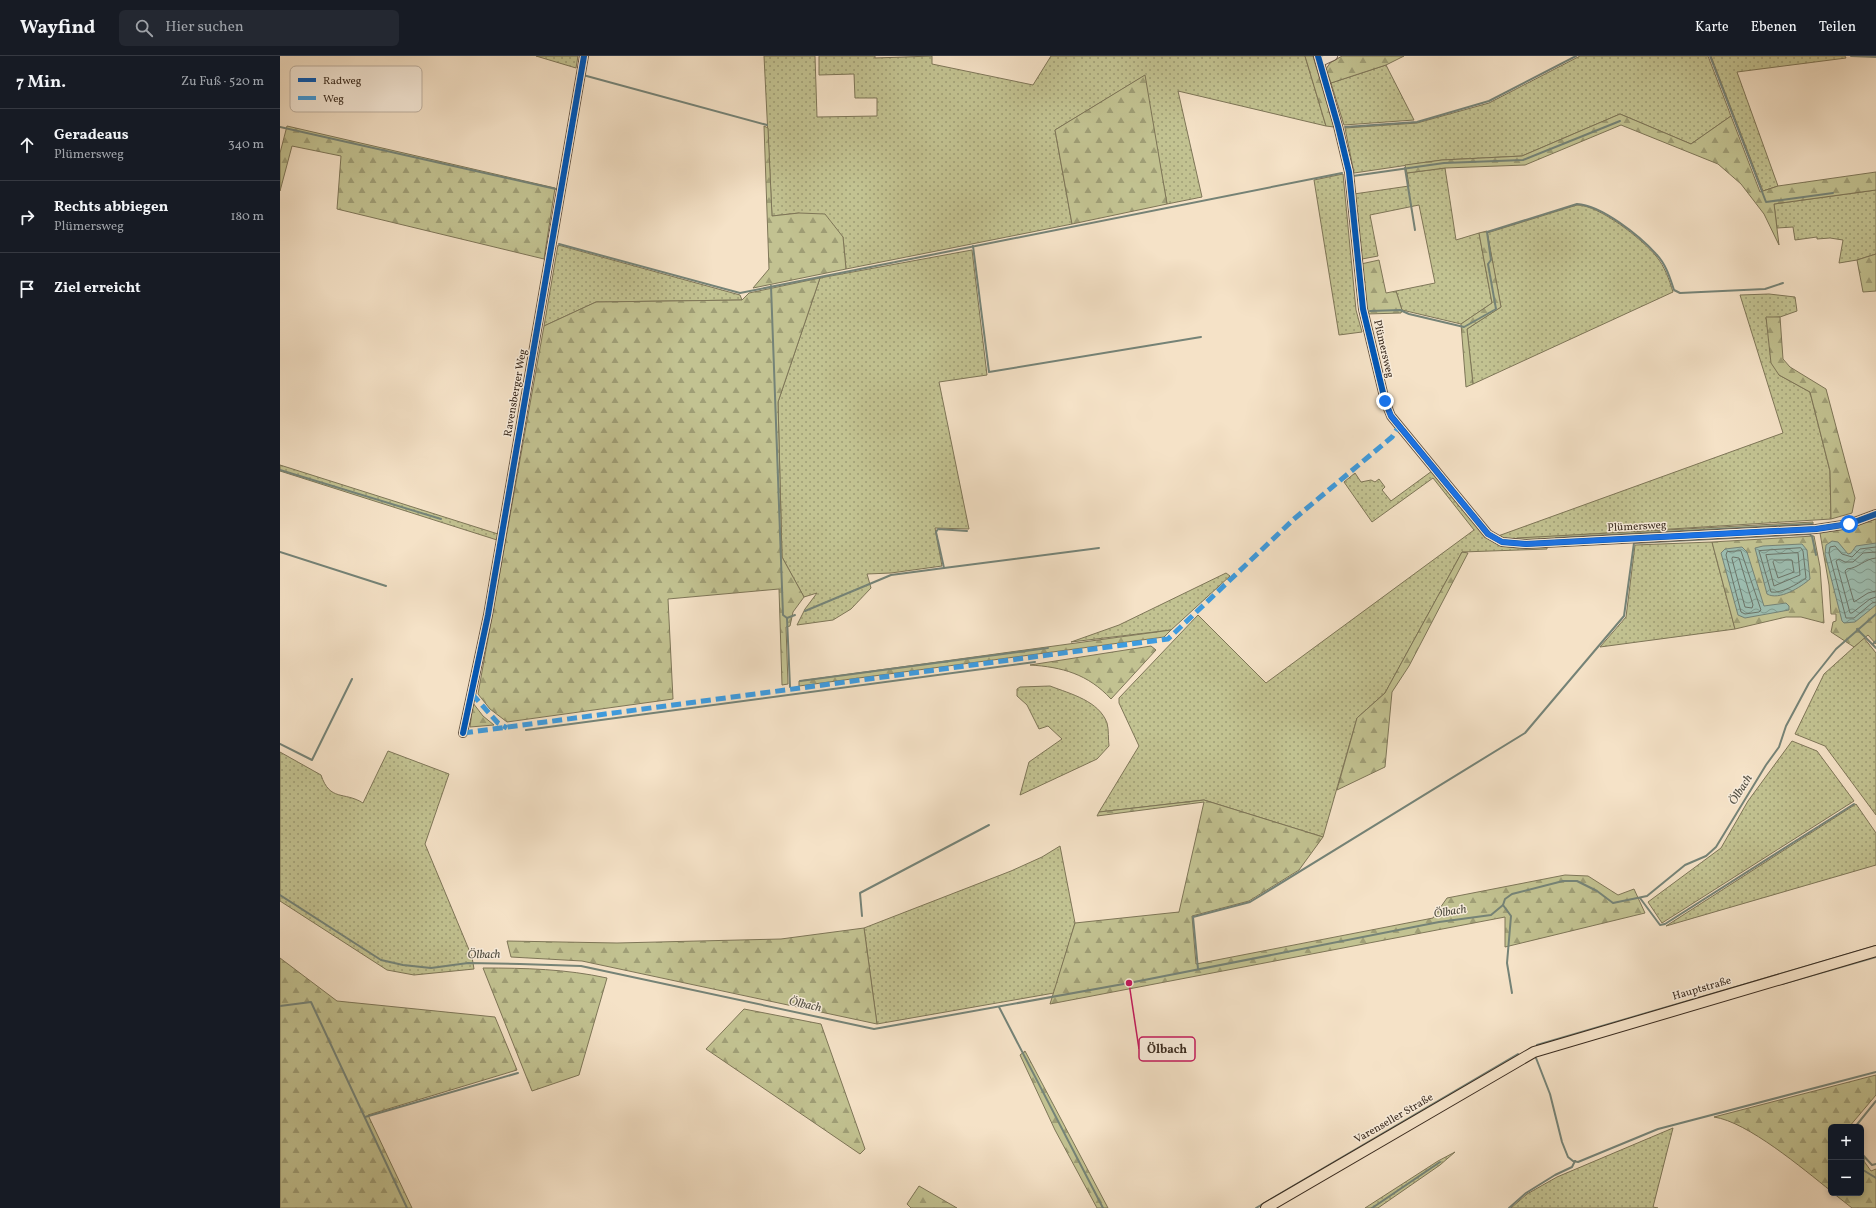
<!DOCTYPE html>
<html lang="de">
<meta charset="utf-8">
<style>
:root{--surface:#171b24;--page:#242831;--text:#f1f3f6;--muted:#9ea1a6;--line:#363941}
body{margin:0;font-family:Vollkorn,serif;background:var(--page);color:var(--text)}
.controls{position:absolute;right:12px;bottom:12px;display:grid;overflow:hidden;border-radius:6px;box-shadow:0 2px 6px #0003}
.controls button{width:36px;height:36px;display:grid;place-items:center;padding:0;border:0;border-bottom:1px solid var(--line);background:var(--surface);color:var(--text);font:20px sans-serif}
.stop{position:absolute;width:12px;height:12px;margin:-9px;border:3px solid #1a73e8;border-radius:50%;background:#fff}
.stop.end{background:#1a73e8;border-color:#fff;box-shadow:0 1px 4px #0008}
.list{margin:0;padding:0;list-style:none}
h2{display:flex;justify-content:space-between;align-items:center;height:52px;margin:0;padding:0 16px;font-size:17px}
h2 small{font-size:13px;font-weight:400;color:var(--muted)}
.list li{display:grid;grid-template-columns:26px 1fr auto;gap:12px;align-items:center;box-sizing:border-box;height:72px;padding:0 16px;border-top:1px solid var(--line)}
.list b{display:block;font-size:15px;white-space:nowrap}
.list p{margin:0;font-size:13px;white-space:nowrap;color:var(--muted)}
.list em{font-size:13px;font-style:normal;color:var(--muted)}
.icon{flex:none;width:22px;height:22px;fill:none;stroke:currentColor;stroke-width:2;stroke-linecap:round;stroke-linejoin:round}
.map{position:relative;flex:none;width:1596px;height:1152px;overflow:hidden}
header{display:flex;align-items:center;gap:24px;box-sizing:border-box;height:56px;padding:0 20px;background:var(--surface);border-bottom:1px solid var(--line)}
header strong{font-size:19px}
nav{display:flex;gap:22px;margin-inline-start:auto;font-size:14px}
.search{width:280px;height:36px;background:var(--page);display:flex;align-items:center;gap:10px;box-sizing:border-box;padding:0 14px;border-radius:6px;color:var(--muted);font-size:15px}
main{display:flex}
aside{flex:1;background:var(--surface)}
.map>svg:first-child{display:block}
</style>
<header>
<strong>Wayfind</strong>
<div class="search"><svg class="icon" aria-label="search" viewBox="0 0 24 24"><circle cx="10" cy="10" r="6"/><path d="M15 15l6 6"/></svg>Hier suchen</div>
<nav><a>Karte</a><a>Ebenen</a><a>Teilen</a></nav>
</header>
<main>
<aside>
<h2>7 Min.<small>Zu Fuß · 520 m</small></h2>
<ul class="list">
<li><svg class="icon" aria-label="ahead" viewBox="0 0 24 24"><path d="M12 20V5M6 11l6-6 6 6"/></svg><div><b>Geradeaus</b><p>Plümersweg</p></div><em>340 m</em></li>
<li><svg class="icon" aria-label="right" viewBox="0 0 24 24"><path d="M7 20v-9h11M14 6l5 5-5 5"/></svg><div><b>Rechts abbiegen</b><p>Plümersweg</p></div><em>180 m</em></li>
<li><svg class="icon" aria-label="arrive" viewBox="0 0 24 24"><path d="M6 21V4h12l-3 4 3 4H6"/></svg><div><b>Ziel erreicht</b></div></li>
</ul>
</aside>
<div class="map">
<svg width="1596" height="1152" viewBox="0 0 1596 1152">
<defs>
<pattern id="green-dots" width="8" height="8" patternUnits="userSpaceOnUse"><rect width="8" height="8" fill="#c2c291"/><path d="M2 2h.1M6 6h.1" fill="none" stroke="#9f9e76" stroke-width="1.8" stroke-linecap="round"/></pattern>
<pattern id="forest-firs" width="22" height="20" patternUnits="userSpaceOnUse"><rect width="22" height="20" fill="#c2c291"/><path d="M5 1l3.5 6h-7zM16 11l3.5 6h-7z" fill="#9f9e76"/></pattern>
<pattern id="water-waves" width="16" height="10" patternUnits="userSpaceOnUse"><rect width="16" height="10" fill="#9dbeb1"/><path d="M0 5q4-4 8 0t8 0" fill="none" stroke="#819b8f"/></pattern>
</defs>
<rect width="100%" height="100%" fill="#f5e2c7"/>
<filter id="stains"><feTurbulence type="fractalNoise" baseFrequency=".005" numOctaves="4"/><feColorMatrix values="0 0 0 0 .2 0 0 0 0 .09 0 0 0 0 .02 0 0 0 .5 -.17"/></filter>
<radialGradient id="worn" r=".72"><stop offset=".6" stop-color="#630" stop-opacity="0"/><stop offset="1" stop-color="#630" stop-opacity=".3"/></radialGradient>
<g fill="url(#green-dots)" stroke="#7e7658">
<polygon points="256,0 298,0 296,12"/>
<polygon points="484,0 535,0 537,61 597,60 597,42 575,42 574,18 539,19 539,0 595,0 595,2 652,0 652,8 753,29 771,0 1025,0 1046,70 898,35 922,141 887,148 864,20 775,74 792,168 566,213 563,181 519,157 492,160"/>
<polygon points="1300,0 1428,0 1451,60 1411,88 1340,58 1242,100 1162,104 1074,117 1065,72 1137,67 1209,47"/>
<polygon points="1431,0 1565,0 1566,2 1457,16 1498,130 1483,135"/>
<polygon points="1106,9 1134,64 1064,69 1051,27"/>
<polygon points="1165,112 1176,184 1199,177 1212,247 1181,268 1122,254 1116,235 1155,227 1139,149 1090,159 1098,200 1082,203 1074,138 1129,130 1127,117"/>
<polygon points="1063,118 1076,254 1082,276 1059,279 1034,124"/>
<polygon points="1596,134 1596,198 1577,204 1559,207 1563,184 1550,182 1537,183 1537,181 1515,184 1513,171 1497,172 1494,148"/>
<path d="M1297,149C1319,149 1362,183 1376,200C1385,211 1389,223 1393,236L1193,328L1187,273L1221,251L1207,177Z"/>
<polygon points="278,189 460,239 462,244 316,246 264,270"/>
<polygon points="692,194 707,319 659,326 689,473 655,472 662,510 611,517 587,518 591,532 571,553 553,564 517,569 525,553 537,537 524,541 502,501 498,346 540,222"/>
<polygon points="1489,238 1515,241 1517,255 1500,261 1486,262 1499,319 1530,336 1550,415 1551,463 1247,482 1224,483 1218,480 1503,377 1460,239"/>
<polygon points="0,409 218,478 217,484 0,415"/>
<path d="M1152,415L1208,482C1226,496 1245,491 1267,491V493L1182,496L1105,637L1077,662L1043,781L924,744L819,756L859,690L839,647V642L918,559L986,627L1194,474L1153,422L1092,466L1064,426L1075,417L1081,426L1091,424L1095,426L1099,423L1105,431L1102,434L1111,445Z"/>
<polygon points="1432,486 1455,573 1320,591 1346,561 1355,489"/>
<polygon points="946,517 950,520 891,574 791,586 839,569"/>
<polygon points="1584,582 1596,597 1596,759 1545,690 1515,678 1544,618"/>
<path d="M770,630C791,638 819,645 827,667C829,674 828,683 829,690L817,703L740,739L749,706L782,683L768,670L759,673L747,649L737,640V633L740,631Z"/>
<polygon points="1512,685 1537,695 1574,745 1382,867 1368,846 1441,792 1468,745"/>
<path d="M108,695L169,718L145,788L192,901L194,913L134,919L107,914L0,845V696L41,719C50,746 64,735 83,747Z"/>
<polygon points="1576,748 1596,777 1596,809 1386,870"/>
<polygon points="780,790 795,867 774,937 597,968 584,872 731,815 762,801"/>
<polygon points="1393,1072 1373,1151 1378,1152 1231,1152 1247,1138 1277,1121"/>
<polygon points="1175,1096 1160,1109 1098,1152 1085,1152 1158,1105"/>
</g>
<g fill="url(#forest-firs)" stroke="#7e7658">
<polygon points="1025,0 1033,0 1054,71 1046,70"/>
<polygon points="1062,0 1124,0 1106,9 1051,27 1046,13 1050,7"/>
<polygon points="865,19 887,148 792,168 775,74"/>
<polygon points="1340,58 1411,88 1451,60 1480,136 1498,130 1596,116 1596,134 1494,148 1499,189 1484,158 1461,128 1438,108 1341,69 1245,109 1165,112 1127,117 1125,109 1162,104 1242,100"/>
<polygon points="7,70 275,132 264,203 57,153 61,100 12,90 0,135 0,97"/>
<polygon points="484,70 488,72 492,160 519,157 545,158 563,181 566,213 473,232 489,213"/>
<polygon points="1207,175 1221,251 1187,273 1193,328 1186,331 1181,268 1212,247 1199,177"/>
<polygon points="1596,198 1596,235 1583,236 1577,204"/>
<polygon points="1099,204 1106,237 1116,235 1122,254 1121,257 1087,258 1081,208"/>
<polygon points="540,222 498,346 502,501 524,541 513,556 510,570 506,571 508,628 502,629 499,533 388,543 393,643 227,666 210,653 198,638 264,270 316,246 462,244 469,237"/>
<polygon points="1486,261 1500,261 1503,303 1510,311 1546,333 1575,442 1572,457 1551,463 1550,415 1530,336 1499,319 1491,307"/>
<polygon points="1596,463 1596,588 1588,579 1574,591 1551,576 1553,566 1556,565 1556,558 1551,558 1549,529 1540,477 1570,472"/>
<polygon points="1533,466 1533,470 1233,485 1237,482"/>
<polygon points="1534,480 1540,511 1544,567 1521,561 1506,561 1455,573 1432,486"/>
<polygon points="1182,496 1188,497 1129,610 1112,636 1105,711 1057,734 1077,662 1105,637"/>
<polygon points="891,574 884,581 519,630 519,625"/>
<path d="M871,590L876,594L831,643C808,618 782,611 750,609Z"/>
<polygon points="193,647 203,660 214,669 190,671"/>
<polygon points="924,744 1043,781 1019,814 969,845 912,860 916,908 1153,862 1167,842 1285,819 1308,820 1338,839 1354,833 1365,857 1225,891 1225,861 770,948 795,867 899,856 924,746 817,760 819,756"/>
<polygon points="584,872 597,968 302,905 231,901 227,885 337,887 501,883"/>
<polygon points="0,902 57,945 215,961 237,1014 88,1059 132,1152 0,1152"/>
<path d="M203,912C245,912 286,913 327,922L299,1019L252,1035Z"/>
<polygon points="464,953 541,968 585,1093 580,1098 426,993"/>
<polygon points="745,995 828,1152 817,1152 775,1074 740,999"/>
<path d="M1596,1019V1039L1569,1071H1551V1135C1523,1113 1468,1066 1434,1061Z"/>
<polygon points="1581,1101 1591,1115 1596,1113 1596,1152 1572,1152 1553,1137 1581,1137"/>
<polygon points="639,1130 677,1152 631,1152 627,1148"/>
</g>
<g fill="url(#water-waves)" stroke="#758377">
<polygon points="1552,485 1558,486 1568,498 1571,497 1576,490 1596,487 1596,549 1575,566 1564,567 1562,565 1545,498 1546,489"/>
<path d="M1522,488L1527,494L1530,523C1521,531 1499,545 1487,538L1475,492L1483,490Z"/>
<polygon points="1462,491 1467,496 1484,550 1506,547 1509,550 1509,554 1465,562 1458,559 1441,497 1445,493"/>
</g>
<g fill="none" stroke-linecap="round" stroke-linejoin="round">
<g stroke="#6c7468" stroke-width="1">
<polyline points="1596,491 1580,493 1572,501 1562,498 1555,490 1550,491 1549,497 1566,562 1574,562 1592,547 1596,546"/>
<path d="M1521,492L1523,495L1526,522C1518,528 1500,538 1491,536L1479,495Z"/>
<polygon points="1461,495 1481,554 1479,556 1465,558 1461,556 1446,499 1447,496"/>
<polyline points="1596,496 1583,497 1573,506 1565,506 1559,503 1556,505 1570,557 1572,557 1590,543 1596,541"/>
<polygon points="1518,497 1520,519 1494,530 1486,499"/>
<polygon points="1453,501 1459,502 1473,549 1472,552 1465,551 1452,503"/>
<path d="M1596,502C1584,503 1579,512 1567,513L1565,515L1574,546L1588,537L1596,535"/>
<polygon points="1495,504 1512,504 1514,516 1498,522 1493,506"/>
</g>
<g stroke="#758377" stroke-width="2">
<polyline points="1430,0 1486,146 1553,137"/>
<polyline points="1571,0 1596,1"/>
<polyline points="303,19 487,69"/>
<polyline points="0,71 276,133"/>
<polyline points="1065,71 1137,66 1209,45 1296,0"/>
<polyline points="1125,112 1135,174"/>
<polyline points="1073,120 1164,107 1243,104 1340,65"/>
<polyline points="279,188 460,237 1062,117"/>
<polyline points="693,190 709,316 921,281"/>
<polyline points="491,230 503,559 507,562"/>
<path d="M1090,255L1120,254L1129,258L1184,271L1216,253L1208,208L1211,204L1207,176L1297,148C1321,149 1360,180 1376,198C1386,208 1390,222 1394,234L1400,237L1485,233L1503,227"/>
<polyline points="0,414 161,463"/>
<polyline points="1276,482 1532,468"/>
<polyline points="0,496 106,530"/>
<polyline points="664,512 819,492"/>
<polyline points="525,555 611,519 664,512 656,476 658,473 687,475"/>
<polyline points="507,562 510,631"/>
<polyline points="507,562 515,559"/>
<polyline points="1577,573 1596,592"/>
<polyline points="1593,588 1596,585"/>
<polyline points="520,625 768,592"/>
<polyline points="246,674 755,606"/>
<polyline points="0,688 32,704 72,623"/>
<polyline points="0,839 101,904 123,909 151,912 188,907 240,908 301,910 594,973 849,927 1159,866 1211,859 1223,849 1225,843 1232,838 1283,825 1297,825 1317,835 1333,847 1367,840 1405,809 1426,800 1436,791 1486,709 1499,691 1506,670 1529,627 1556,593 1596,558"/>
<polyline points="1360,842 1380,869 1385,868 1574,748"/>
<polyline points="1223,849 1231,860 1227,907 1232,937"/>
<polyline points="582,860 580,837 709,769"/>
<polyline points="918,913 913,861 970,846 1245,677 1344,560 1354,487 1529,478 1532,480 1536,499"/>
<polyline points="1502,928 1596,901"/>
<polyline points="0,950 31,946 127,1152"/>
<polyline points="719,951 823,1152"/>
<polyline points="1257,989 1596,890"/>
<polyline points="1256,1002 1270,1038 1282,1086 1288,1101 1293,1105 1298,1106 1378,1073 1596,1016"/>
<polyline points="85,1061 238,1017"/>
<polyline points="1575,1071 1596,1045"/>
<polyline points="1581,1097 1592,1109 1596,1108"/>
<polyline points="1584,1101 1583,1114 1596,1122"/>
<polyline points="976,1152 1238,998"/>
<polyline points="1092,1152 1160,1106"/>
<polyline points="1229,1152 1246,1137 1275,1119 1292,1111 1295,1105"/>
</g>
<defs>
<g id="minor">
<polyline points="1038,0 1058,70 1069,116 1083,253 1105,345 1111,360 1208,478 1222,486 1246,488 1536,473 1569,468 1596,458"/>
<polyline points="1040,6 1053,0"/>
<polyline points="183,677 208,559 304,0"/>
</g>
<polyline id="major" points="986,1152 1254,996 1596,895"/>
</defs>
<use href="#minor" stroke="#695949" stroke-width="10"/>
<use href="#major" stroke="#3a2b1f" stroke-width="12"/>
<use href="#minor" stroke="#f8ecdb" stroke-width="8"/>
<use href="#major" stroke="#f5e2c7" stroke-width="10"/>
<g stroke="#3e9ce0" stroke-width="5" stroke-dasharray="10 5" stroke-linecap="butt">
<polyline points="192,638 218,667 227,672"/>
<polyline points="183,677 888,583 1014,463 1112,381 1120,369"/>
</g>
<defs>
<g id="cycleway">
<polyline points="1038,0 1058,70 1069,116 1083,253 1105,345 1111,360 1208,478 1222,486 1246,488 1536,473 1569,468 1596,458"/>
<polyline points="183,677 208,559 304,0"/>
</g>
</defs>
<use href="#cycleway" stroke="#f8ecdb" stroke-width="8"/>
<use href="#cycleway" stroke="#0057b8" stroke-width="6"/>
</g>
<g fill="none" stroke-linecap="round" stroke-linejoin="round">
<polyline stroke="#1a73e8" stroke-width="5" points="1105,345 1111,360 1208,478 1222,486 1246,488 1536,473 1569,468"/>
</g>
<g text-anchor="middle" dominant-baseline="central" stroke-width="3" stroke-linejoin="round" paint-order="stroke">
<g font-size="11" fill="#3a2b1f" stroke="#f8ecdb">
<text transform="translate(1103 293) rotate(77)">Plümersweg</text>
<text transform="translate(236 337) rotate(-80)">Ravensberger Weg</text>
<text transform="translate(1357 471) rotate(-3)">Plümersweg</text>
<text transform="translate(1422 933) rotate(-16)">Hauptstraße</text>
<text transform="translate(1114 1063) rotate(-30)">Varenseller Straße</text>
</g>
<g font-size="12" font-style="italic" fill="#535044" stroke="#f8ecdb">
<text transform="translate(1461 734) rotate(-58)">Ölbach</text>
<text transform="translate(1170 856) rotate(-9)">Ölbach</text>
<text transform="translate(204 899) rotate(-1)">Ölbach</text>
<text transform="translate(525 949) rotate(12)">Ölbach</text>
</g>
</g>
<rect x="10" y="10" width="132" height="46" rx="6" fill="#f8ecdb" stroke="#bfb2a3" stroke-width="1"/>
<rect x="18" y="22" width="18" height="4" fill="#0057b8"/>
<rect x="18" y="40" width="18" height="4" fill="#3e9ce0"/>
<g font-size="11" fill="#3a2b1f">
<text x="43" y="28">Radweg</text>
<text x="43" y="46">Weg</text>
</g>
<path fill="none" stroke="#c2185b" stroke-width="1.5" d="M849 927L859 993"/>
<circle fill="#c2185b" stroke="#f8ecdb" stroke-width="1.5" cx="849" cy="927" r="4"/>
<rect fill="#f8ecdb" stroke="#c2185b" stroke-width="1.5" x="859" y="981" width="56" height="24" rx="4"/>
<g font-size="12" text-anchor="middle" font-weight="bold" fill="#3a2b1f">
<text x="887" y="997">Ölbach</text>
</g>
<rect width="100%" height="100%" filter="url(#stains)"/>
<rect width="100%" height="100%" fill="url(#worn)"/>
</svg>
<div class="controls">
<button>+</button>
<button>−</button>
</div>
<div class="stop" style="left:1569px;top:468px"></div>
<div class="stop end" style="left:1105px;top:345px"></div>
</div>
</main>
